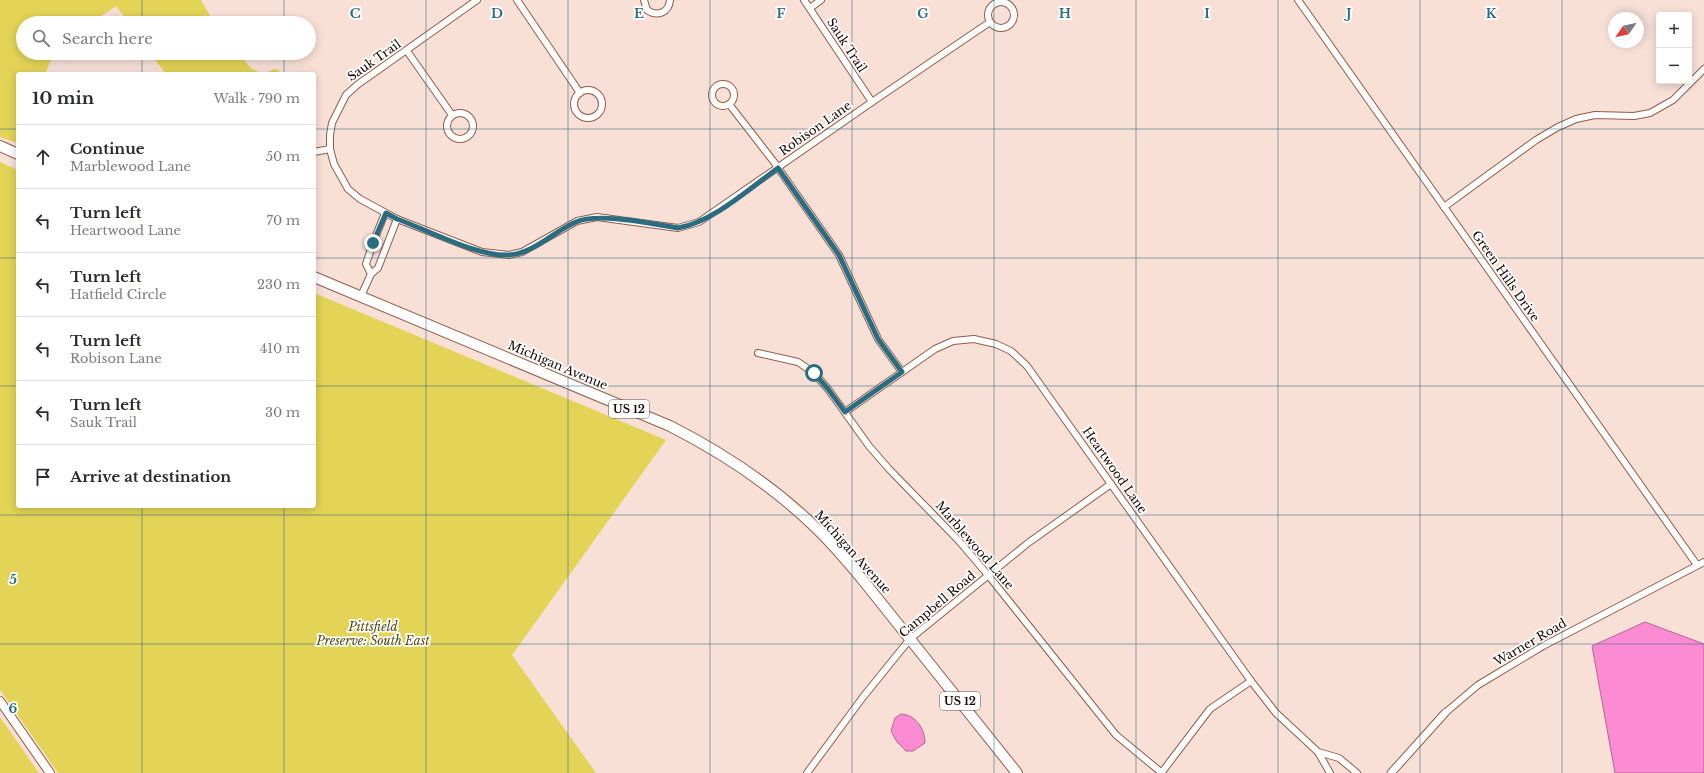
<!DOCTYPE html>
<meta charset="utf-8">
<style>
:root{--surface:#fff;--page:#f2f2f3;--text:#2b2b33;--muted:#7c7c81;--line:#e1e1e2}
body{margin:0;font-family:"Libre Baskerville",serif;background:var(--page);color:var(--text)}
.controls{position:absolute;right:12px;top:12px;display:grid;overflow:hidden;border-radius:4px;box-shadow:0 2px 10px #0003}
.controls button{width:36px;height:36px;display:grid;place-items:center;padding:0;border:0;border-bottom:1px solid var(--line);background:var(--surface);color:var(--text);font:20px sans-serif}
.compass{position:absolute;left:1608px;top:12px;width:36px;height:36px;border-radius:50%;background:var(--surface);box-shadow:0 2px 10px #0003;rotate:236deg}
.stop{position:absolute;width:12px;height:12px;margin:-9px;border:3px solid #2c6c81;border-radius:50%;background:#fff}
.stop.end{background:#2c6c81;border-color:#fff;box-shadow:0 1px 4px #0008}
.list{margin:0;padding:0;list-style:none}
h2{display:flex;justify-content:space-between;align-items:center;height:52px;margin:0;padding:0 16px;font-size:17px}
h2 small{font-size:13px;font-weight:400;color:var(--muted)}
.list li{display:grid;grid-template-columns:26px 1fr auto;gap:12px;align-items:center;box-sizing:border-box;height:64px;padding:0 16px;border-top:1px solid var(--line)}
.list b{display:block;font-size:15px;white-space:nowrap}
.list p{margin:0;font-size:13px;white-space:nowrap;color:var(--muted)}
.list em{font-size:13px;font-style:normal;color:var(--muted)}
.icon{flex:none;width:22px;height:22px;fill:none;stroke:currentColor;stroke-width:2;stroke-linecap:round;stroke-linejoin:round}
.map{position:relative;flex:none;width:1704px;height:773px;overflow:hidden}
.search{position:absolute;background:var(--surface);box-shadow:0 2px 10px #0003;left:16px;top:16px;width:300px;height:44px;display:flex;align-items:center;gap:10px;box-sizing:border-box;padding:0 14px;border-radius:22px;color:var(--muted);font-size:15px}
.panel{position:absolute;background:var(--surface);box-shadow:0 2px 10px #0003;left:16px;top:72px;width:300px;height:436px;border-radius:4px}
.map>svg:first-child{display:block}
</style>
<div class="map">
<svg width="1704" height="773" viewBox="0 0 1704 773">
<rect width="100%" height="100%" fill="#f8e0d7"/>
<g fill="#e3d356">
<polygon points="0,0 201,0 214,23 129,23 116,6 91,23 23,23 23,53 54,53 45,74 18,74 18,140 17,143 0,137"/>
<path d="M150,53H238C249,66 256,79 274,69L279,70L280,74H166Z"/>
<polygon points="0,162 18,170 18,506 314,506 314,293 666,440 512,655 596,773 58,773 0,690"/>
<polygon points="0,717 39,773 0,773"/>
</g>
<g fill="#fb8cd4" stroke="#b76495">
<polygon points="1645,622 1704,644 1704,773 1615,773 1592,646"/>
<path d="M901,714C916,715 925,729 925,743L913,751H906L897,742L891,731L895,718Z"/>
</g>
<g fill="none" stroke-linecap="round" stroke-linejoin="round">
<defs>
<g id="minor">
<polyline points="477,0 357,85 346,95 332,123 330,135 330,149 334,164 348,189 360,199 397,219 482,252 509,255 522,252 577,221 597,217 678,228 699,222 872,102 990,22"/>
<polyline points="517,0 580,93"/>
<path d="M644,0L647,10C657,17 669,13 670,0"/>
<polyline points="804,0 872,102"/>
<polyline points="1298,0 1697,565"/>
<circle cx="1001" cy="15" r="13"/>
<polyline points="810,8 821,0"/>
<polyline points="407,51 452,115"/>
<circle cx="723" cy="95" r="11"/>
<circle cx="588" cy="104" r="14"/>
<polyline points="729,104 774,162 839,255 878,339 902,372"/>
<circle cx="460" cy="126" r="13"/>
<polyline points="314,152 330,149"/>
<polyline points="1444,207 1536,140 1558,127 1576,119 1595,115 1634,116 1650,113 1673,100 1704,69"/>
<polyline points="371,274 366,264 373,243 385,213"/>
<polyline points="361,296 371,274 378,268 397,219"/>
<polyline points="758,353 798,362 814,373 828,389 869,446 889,469 959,541 988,575 1116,735 1162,773"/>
<polyline points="845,412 935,349 953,341 974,339 996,344 1011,351 1027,366 1251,681 1276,713 1318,752 1330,773"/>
<polyline points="1445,713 1478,685 1543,646 1704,562"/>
<polyline points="1318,752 1339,758 1357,773"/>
<polyline points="1162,772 1210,709 1251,681"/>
<polyline points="807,773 863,697 910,639 1028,543 1111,484"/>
</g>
<polyline id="tertiary" points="1391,773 1445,713"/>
<polyline id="secondary" points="0,701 50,773"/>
<g id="trunk">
<polyline points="0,146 18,154"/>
<path d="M314,277L670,426C723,453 772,485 815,527C832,543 847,561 862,579L1017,773"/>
</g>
</defs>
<use href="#minor" stroke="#905d49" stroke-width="8"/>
<use href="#tertiary" stroke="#905d49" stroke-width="9"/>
<use href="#secondary" stroke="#905d49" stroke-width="10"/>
<use href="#trunk" stroke="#905d49" stroke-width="12"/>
<use href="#minor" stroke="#fff" stroke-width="6"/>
<use href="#tertiary" stroke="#fff" stroke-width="7"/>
<use href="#secondary" stroke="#fff" stroke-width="8"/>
<use href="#trunk" stroke="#fff" stroke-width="10"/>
</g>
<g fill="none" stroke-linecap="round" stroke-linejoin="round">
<path stroke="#2c6c81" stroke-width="5" d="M373,243L386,213L397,219C428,230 477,257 509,255C533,254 554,231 576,222C598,212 652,224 678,228C713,222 749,189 778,168L839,255L878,339L902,372L845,412L828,389L814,373"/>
</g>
<path fill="none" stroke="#2c6c81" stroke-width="1" stroke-opacity="0.55" d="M142,0V23M284,0V23M426,0V773M568,0V773M710,0V773M852,0V773M994,0V773M1136,0V773M1278,0V773M1420,0V773M1562,0V773M142,53V74M284,53V74M0,129H18M314,129H1704M0,258H18M314,258H1704M0,386H18M314,386H1704M142,506V773M284,506V773M0,515H1704M0,644H1704"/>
<g text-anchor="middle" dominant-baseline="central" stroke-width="3.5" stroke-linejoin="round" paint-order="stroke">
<g fill="#fff" stroke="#5e514e" stroke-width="1">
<rect x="609" y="400" width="40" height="18" rx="3"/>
<rect x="940" y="692" width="40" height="18" rx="3"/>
</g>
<g font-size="11" font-weight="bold" fill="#190602">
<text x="629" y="409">US 12</text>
<text x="960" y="701">US 12</text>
</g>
<g font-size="12" fill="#190602" stroke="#fff">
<text transform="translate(847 45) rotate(57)">Sauk Trail</text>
<text transform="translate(374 60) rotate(-35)">Sauk Trail</text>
<text transform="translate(815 128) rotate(-35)">Robison Lane</text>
<text transform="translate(1506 276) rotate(55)">Green Hills Drive</text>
<text transform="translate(558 365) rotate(23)">Michigan Avenue</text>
<text transform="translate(1115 470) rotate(55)">Heartwood Lane</text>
<text transform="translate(975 545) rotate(49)">Marblewood Lane</text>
<text transform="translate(853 552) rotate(48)">Michigan Avenue</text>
<text transform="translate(937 604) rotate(-40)">Campbell Road</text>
<text transform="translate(1530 642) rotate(-30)">Warner Road</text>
</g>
<g font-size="12" font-style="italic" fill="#51490f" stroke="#fff">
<text x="373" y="626">Pittsfield<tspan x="373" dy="14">Preserve: South East</tspan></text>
</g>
</g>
<g font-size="13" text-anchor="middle" font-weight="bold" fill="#2c6c81" stroke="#fff" stroke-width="3.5" stroke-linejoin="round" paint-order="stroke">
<text x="355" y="18">C</text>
<text x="497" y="18">D</text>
<text x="639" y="18">E</text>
<text x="781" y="18">F</text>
<text x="923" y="18">G</text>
<text x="1065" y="18">H</text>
<text x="1207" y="18">I</text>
<text x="1349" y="18">J</text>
<text x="1491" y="18">K</text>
<text x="13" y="584">5</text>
<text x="13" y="713">6</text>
</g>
</svg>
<div class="controls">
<button>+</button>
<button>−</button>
</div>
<svg class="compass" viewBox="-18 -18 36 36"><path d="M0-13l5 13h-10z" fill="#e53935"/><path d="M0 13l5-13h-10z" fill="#7c7c81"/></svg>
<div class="stop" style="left:814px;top:373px"></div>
<div class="stop end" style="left:373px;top:243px"></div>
<div class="search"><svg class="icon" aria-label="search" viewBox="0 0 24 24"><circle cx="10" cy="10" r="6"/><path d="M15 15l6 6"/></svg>Search here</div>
<section class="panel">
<h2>10 min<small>Walk · 790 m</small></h2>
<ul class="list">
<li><svg class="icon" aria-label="ahead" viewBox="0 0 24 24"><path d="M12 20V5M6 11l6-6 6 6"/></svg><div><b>Continue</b><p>Marblewood Lane</p></div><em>50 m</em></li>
<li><svg class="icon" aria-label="left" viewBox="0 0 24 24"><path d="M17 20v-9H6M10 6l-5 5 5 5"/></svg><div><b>Turn left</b><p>Heartwood Lane</p></div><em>70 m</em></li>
<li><svg class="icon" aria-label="left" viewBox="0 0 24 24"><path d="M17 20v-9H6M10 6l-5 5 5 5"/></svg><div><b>Turn left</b><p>Hatfield Circle</p></div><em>230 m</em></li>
<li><svg class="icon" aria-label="left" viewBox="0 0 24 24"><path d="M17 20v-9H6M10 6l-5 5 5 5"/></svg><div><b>Turn left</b><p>Robison Lane</p></div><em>410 m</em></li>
<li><svg class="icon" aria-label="left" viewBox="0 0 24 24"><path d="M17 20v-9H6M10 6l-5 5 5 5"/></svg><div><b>Turn left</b><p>Sauk Trail</p></div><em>30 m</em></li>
<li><svg class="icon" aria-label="arrive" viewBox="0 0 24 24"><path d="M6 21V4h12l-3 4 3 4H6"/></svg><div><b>Arrive at destination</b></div></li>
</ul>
</section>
</div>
